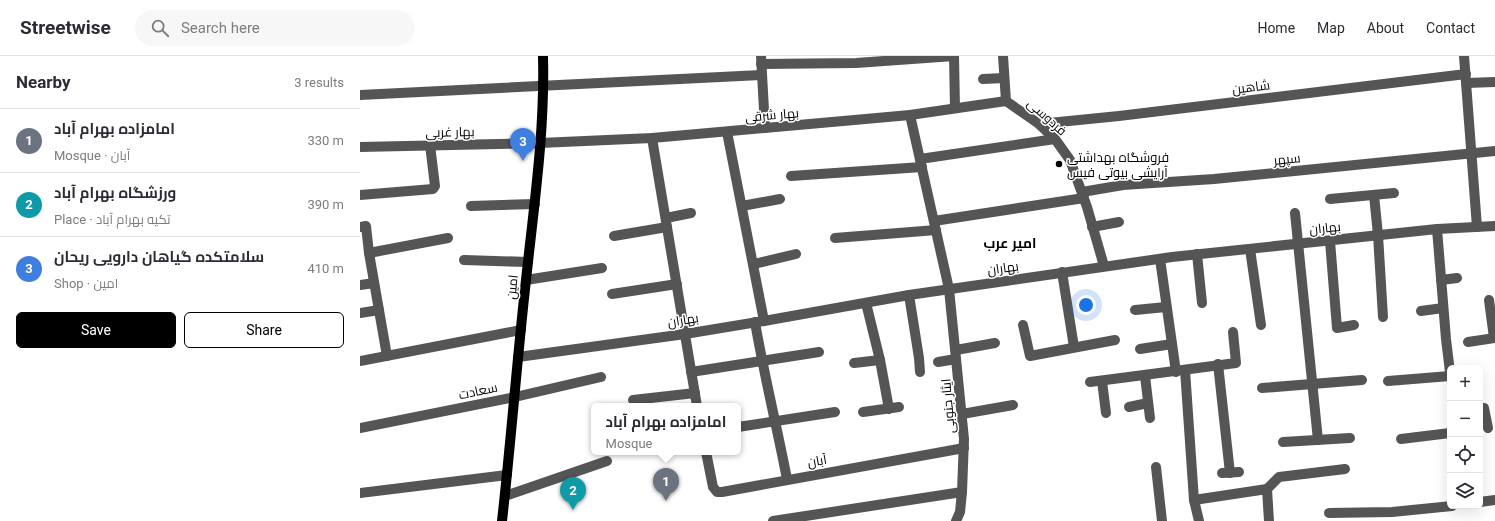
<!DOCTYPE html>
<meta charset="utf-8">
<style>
:root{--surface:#fff;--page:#f7f7f7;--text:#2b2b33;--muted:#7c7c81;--line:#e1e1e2;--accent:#000}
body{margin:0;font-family:Roboto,Cairo,sans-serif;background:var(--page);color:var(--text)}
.controls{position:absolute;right:12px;bottom:12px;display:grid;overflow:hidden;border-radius:6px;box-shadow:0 4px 16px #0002}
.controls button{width:36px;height:36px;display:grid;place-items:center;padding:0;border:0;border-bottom:1px solid var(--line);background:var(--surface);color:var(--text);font:20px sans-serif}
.you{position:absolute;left:726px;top:249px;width:14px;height:14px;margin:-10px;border:3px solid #fff;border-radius:50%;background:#1a73e8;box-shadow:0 0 0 6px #1a73e833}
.badge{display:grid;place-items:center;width:26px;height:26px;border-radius:50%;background:var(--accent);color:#fff;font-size:13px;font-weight:700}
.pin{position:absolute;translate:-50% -33px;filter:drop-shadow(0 1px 2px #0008)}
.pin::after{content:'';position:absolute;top:21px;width:14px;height:12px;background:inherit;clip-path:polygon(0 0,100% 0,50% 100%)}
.popup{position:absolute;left:231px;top:347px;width:150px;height:52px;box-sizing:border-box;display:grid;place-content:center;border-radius:6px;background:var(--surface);filter:drop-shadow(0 1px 3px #0005);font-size:13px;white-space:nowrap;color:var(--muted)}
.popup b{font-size:15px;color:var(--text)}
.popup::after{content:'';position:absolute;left:50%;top:100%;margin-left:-8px;border:8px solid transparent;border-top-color:var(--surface)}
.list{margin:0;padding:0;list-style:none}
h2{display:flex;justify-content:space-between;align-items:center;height:52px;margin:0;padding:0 16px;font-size:17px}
h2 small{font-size:13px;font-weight:400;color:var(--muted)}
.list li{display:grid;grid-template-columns:26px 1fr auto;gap:12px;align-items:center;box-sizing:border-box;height:64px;padding:0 16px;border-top:1px solid var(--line)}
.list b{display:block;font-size:15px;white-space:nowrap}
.list p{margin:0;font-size:13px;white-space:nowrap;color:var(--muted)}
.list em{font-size:13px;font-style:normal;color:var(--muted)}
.actions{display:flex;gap:8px;padding:12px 16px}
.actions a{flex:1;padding:9px 0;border:1px solid var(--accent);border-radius:6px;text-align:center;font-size:14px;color:var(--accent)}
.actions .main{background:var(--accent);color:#fff}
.icon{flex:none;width:22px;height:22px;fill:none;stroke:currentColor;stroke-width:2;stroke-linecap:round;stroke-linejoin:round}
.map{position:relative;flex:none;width:1135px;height:465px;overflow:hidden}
header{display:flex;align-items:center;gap:24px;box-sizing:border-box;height:56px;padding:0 20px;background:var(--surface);border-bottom:1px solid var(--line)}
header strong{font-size:19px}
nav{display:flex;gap:22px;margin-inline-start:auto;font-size:14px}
.search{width:280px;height:36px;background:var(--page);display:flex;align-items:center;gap:10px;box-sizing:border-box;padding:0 14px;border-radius:22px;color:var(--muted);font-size:15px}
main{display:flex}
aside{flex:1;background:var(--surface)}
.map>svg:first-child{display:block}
</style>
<header>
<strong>Streetwise</strong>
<div class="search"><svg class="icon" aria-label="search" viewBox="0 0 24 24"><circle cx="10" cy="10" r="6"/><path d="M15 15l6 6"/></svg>Search here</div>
<nav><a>Home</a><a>Map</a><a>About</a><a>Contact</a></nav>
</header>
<main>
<aside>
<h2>Nearby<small>3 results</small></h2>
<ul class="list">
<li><span class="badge" style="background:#6b7280">1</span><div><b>امامزاده بهرام آباد</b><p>Mosque · آبان</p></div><em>330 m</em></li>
<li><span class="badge" style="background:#0f9aa8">2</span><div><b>ورزشگاه بهرام آباد</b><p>Place · تکیه بهرام آباد</p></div><em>390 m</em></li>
<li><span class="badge" style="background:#3f7fe0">3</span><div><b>سلامتکده گیاهان دارویی ریحان</b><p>Shop · امین</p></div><em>410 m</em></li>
</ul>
<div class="actions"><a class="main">Save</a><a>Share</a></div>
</aside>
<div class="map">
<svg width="1135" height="465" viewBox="0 0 1135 465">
<rect width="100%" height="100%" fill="#fff"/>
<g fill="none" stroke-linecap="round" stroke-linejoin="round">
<g stroke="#555" stroke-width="10">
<polyline points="401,0 405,72"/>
<polyline points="594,0 595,52"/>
<polyline points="643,0 646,45 679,68 695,83 710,104 727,151 744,210"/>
<polyline points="1104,0 1117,171"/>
<polyline points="401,8 496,7 594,0"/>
<polyline points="623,23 644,22"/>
<polyline points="1106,27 1135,26"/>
<polyline points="0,39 401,19"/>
<polyline points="550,59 589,233 604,383 602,436 600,456 596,465"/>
<polyline points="679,68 759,60 1106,18"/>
<polyline points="367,76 404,265"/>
<polyline points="292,82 337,350"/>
<polyline points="0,91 180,87 292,82 550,59 646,45"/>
<polyline points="560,103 695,83"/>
<polyline points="431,120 562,111"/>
<polyline points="722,136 763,129 854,123 1135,95"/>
<polyline points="0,139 73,133 75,130 70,89"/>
<polyline points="1014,139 1018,179 1023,261"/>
<polyline points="970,143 1034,137"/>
<polyline points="111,150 175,148"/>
<polyline points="382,150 420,143"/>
<polyline points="935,157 958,384"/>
<polyline points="306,162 331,157"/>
<polyline points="574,165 724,142"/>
<polyline points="0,171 6,170 9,197 27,300"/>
<polyline points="732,171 759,166"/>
<polyline points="1077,173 1086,283 1090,316"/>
<polyline points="254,180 307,171"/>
<polyline points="475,182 576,174"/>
<polyline points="970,185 977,272 994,269"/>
<polyline points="890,193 901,269"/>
<polyline points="9,197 88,182"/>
<polyline points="837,198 842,247"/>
<polyline points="800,203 816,316"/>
<polyline points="104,204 168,206"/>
<polyline points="394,208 436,198"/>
<polyline points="702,216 714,291"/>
<polyline points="166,224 242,212"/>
<polyline points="1081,224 1097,222"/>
<polyline points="0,229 14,227"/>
<polyline points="252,238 317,228"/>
<polyline points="549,239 559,302 560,316"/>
<polyline points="1129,244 1134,282"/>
<polyline points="506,247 520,304 529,353"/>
<polyline points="775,254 806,251"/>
<polyline points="1061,255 1083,252"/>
<polyline points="0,257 19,254"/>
<path d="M395,266C404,319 417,371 427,423"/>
<polyline points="663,269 670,300 755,284"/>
<polyline points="1108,286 1135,282"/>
<polyline points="780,293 812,288"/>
<polyline points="596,294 635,287"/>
<polyline points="158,301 325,278 404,265 549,239 812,201 1077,173 1135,170"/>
<polyline points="0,305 161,274"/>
<polyline points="578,306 596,303"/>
<polyline points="494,307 520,304"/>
<polyline points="858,308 870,417"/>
<polyline points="825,314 834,444 839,465"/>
<polyline points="331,316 459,296"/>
<polyline points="785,320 790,362"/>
<polyline points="742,325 746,357"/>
<polyline points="1028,325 1090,320"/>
<polyline points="730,326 876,307 873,276"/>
<polyline points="902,332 1002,324"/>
<polyline points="273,344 335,337"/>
<polyline points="769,351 788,347"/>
<polyline points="1124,352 1128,372"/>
<polyline points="503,356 539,351"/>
<polyline points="602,358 653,349"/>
<polyline points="378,371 475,356"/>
<polyline points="0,372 155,341 241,321"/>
<polyline points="1041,383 1090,377"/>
<polyline points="923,386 990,382"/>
<polyline points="346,396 353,431 357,436 362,436 604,392"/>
<polyline points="796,411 802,465"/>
<polyline points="862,417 879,416"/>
<polyline points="907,433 909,465"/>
<polyline points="0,437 147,419"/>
<polyline points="145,440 247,405"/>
<polyline points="834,444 907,433 919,421 985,413"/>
<polyline points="1120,446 1135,444"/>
<polyline points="969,457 1032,456 1092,450"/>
<polyline points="413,465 602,436"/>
</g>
<path stroke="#000" stroke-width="10" d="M142,465C151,385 157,304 166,224C174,149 185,75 183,0"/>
</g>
<circle fill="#000" stroke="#fff" stroke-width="1.5" cx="699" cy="108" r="4"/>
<g text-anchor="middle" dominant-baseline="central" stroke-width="3" stroke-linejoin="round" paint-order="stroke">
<g font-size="13" fill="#000" stroke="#fff">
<text transform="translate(891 31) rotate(-7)">شاهین</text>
<text transform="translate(412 59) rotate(-5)">بهار شرقی</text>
<text transform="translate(687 61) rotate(42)">فردوسی</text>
<text transform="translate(90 76) rotate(-1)">بهار غربی</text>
<text transform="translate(927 103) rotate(-6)">سپهر</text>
<text transform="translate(965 172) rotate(-6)">بهاران</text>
<text transform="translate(643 212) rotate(-8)">بهاران</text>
<text transform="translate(152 231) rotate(-84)">امین</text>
<text transform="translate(323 264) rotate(-9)">بهاران</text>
<text transform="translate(118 335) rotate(-12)">سعادت</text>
<text transform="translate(588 350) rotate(-95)">ایثار جنوبی</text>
<text transform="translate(457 405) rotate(-10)">آبان</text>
</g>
<g font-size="13" fill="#000" stroke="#fff" text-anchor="start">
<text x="707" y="101">فروشگاه بهداشتی<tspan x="707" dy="15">آرایشی بیوتی فیس</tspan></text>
</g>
<g font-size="14" font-weight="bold" fill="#000" stroke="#fff">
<text x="650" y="187">امیر عرب</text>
</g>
</g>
</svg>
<div class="controls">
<button>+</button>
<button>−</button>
<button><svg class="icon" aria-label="locate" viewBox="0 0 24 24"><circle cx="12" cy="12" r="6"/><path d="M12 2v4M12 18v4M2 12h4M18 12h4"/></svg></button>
<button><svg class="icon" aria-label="layers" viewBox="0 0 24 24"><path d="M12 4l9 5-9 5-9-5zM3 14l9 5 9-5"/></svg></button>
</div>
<div class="you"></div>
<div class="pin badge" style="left:306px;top:445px;background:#6b7280">1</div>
<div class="popup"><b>امامزاده بهرام آباد</b>Mosque</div>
<div class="pin badge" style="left:213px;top:454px;background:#0f9aa8">2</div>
<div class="pin badge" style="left:163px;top:105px;background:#3f7fe0">3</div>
</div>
</main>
